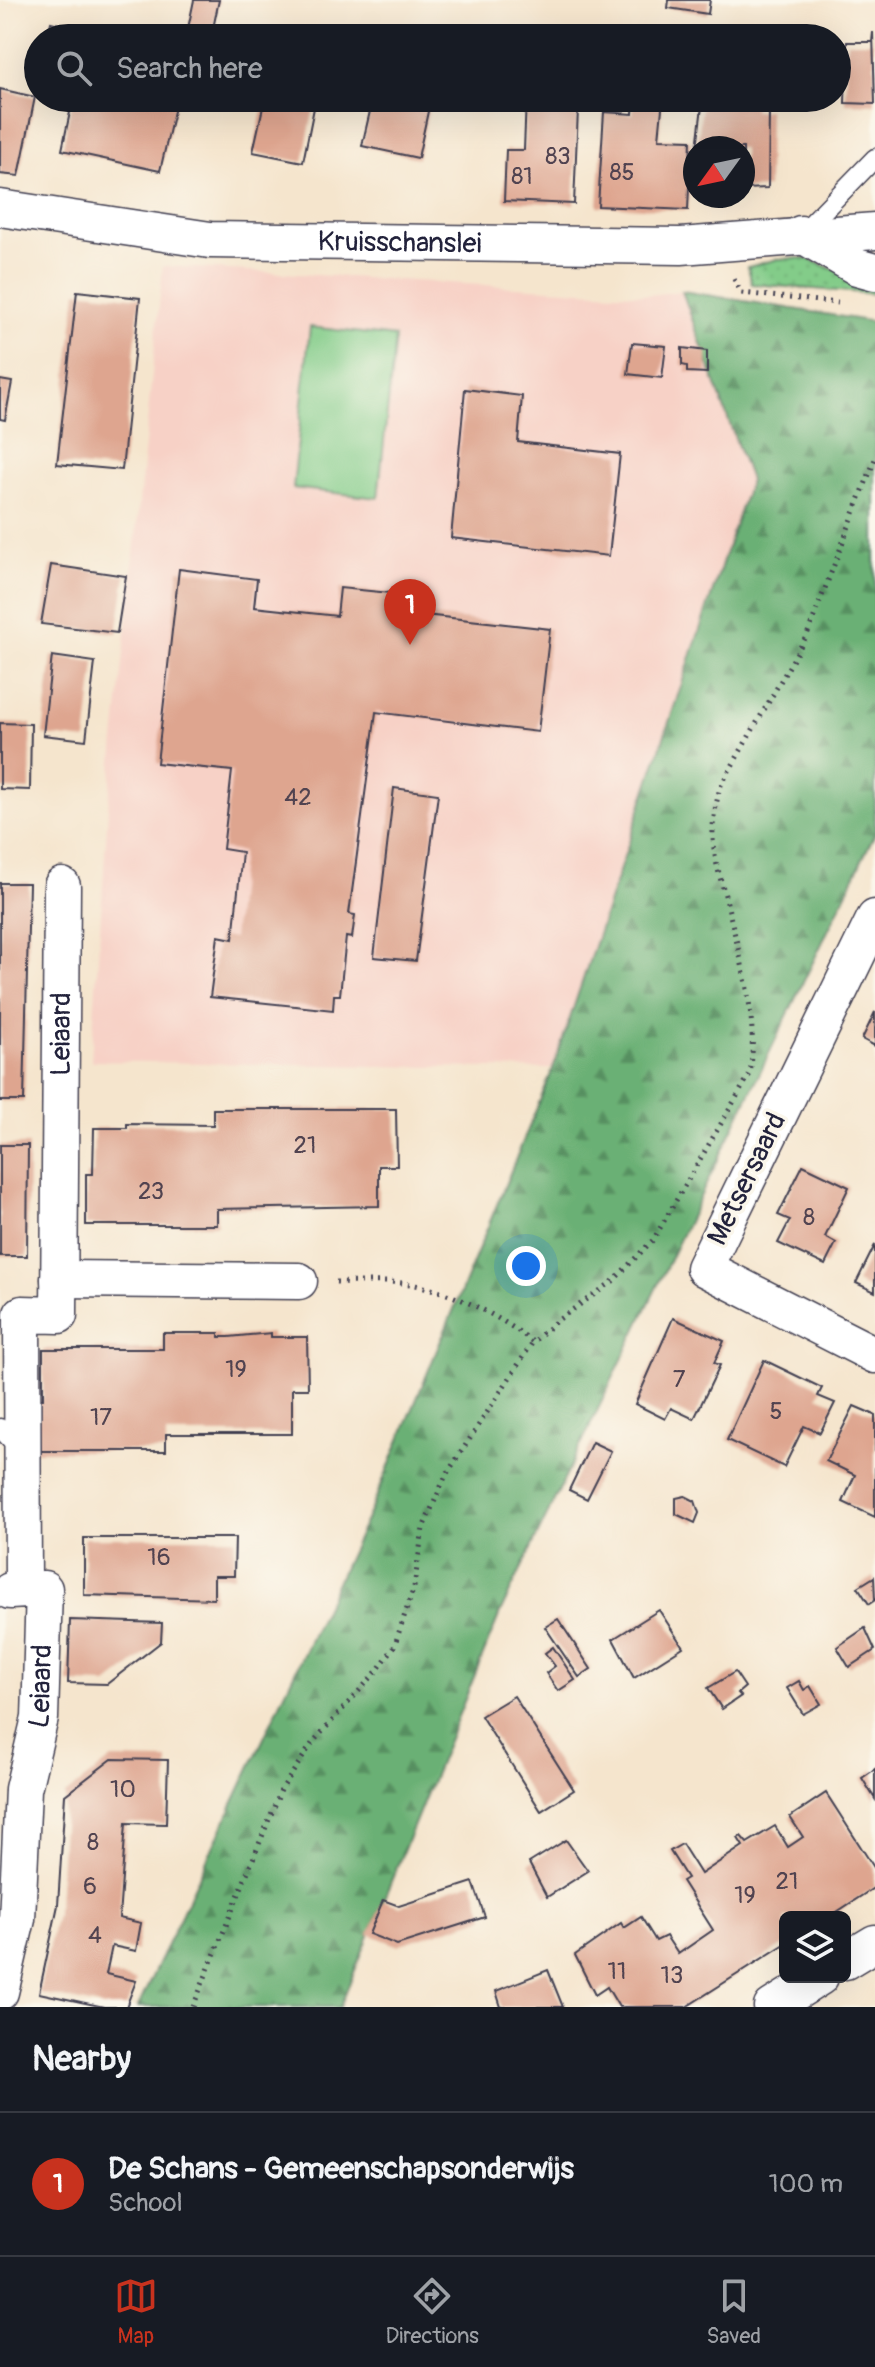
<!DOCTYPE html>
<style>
:root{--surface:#171b24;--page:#20242c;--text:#f1f3f6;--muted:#9ea1a6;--line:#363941;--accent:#c8321e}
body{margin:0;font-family:Pangolin,sans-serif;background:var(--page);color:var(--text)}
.controls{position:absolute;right:24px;bottom:24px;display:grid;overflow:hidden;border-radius:12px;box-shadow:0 8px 32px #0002}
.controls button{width:72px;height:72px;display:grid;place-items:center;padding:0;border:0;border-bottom:2px solid var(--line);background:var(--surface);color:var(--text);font:40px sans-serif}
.compass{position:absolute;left:683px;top:136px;width:72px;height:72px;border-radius:50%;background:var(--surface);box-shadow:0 8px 32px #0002;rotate:237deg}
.you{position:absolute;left:526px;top:1266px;width:28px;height:28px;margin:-20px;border:6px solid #fff;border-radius:50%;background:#1a73e8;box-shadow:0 0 0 12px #1a73e833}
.badge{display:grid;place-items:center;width:52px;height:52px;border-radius:50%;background:var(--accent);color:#fff;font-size:26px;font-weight:700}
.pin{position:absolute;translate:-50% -66px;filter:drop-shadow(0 2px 4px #0008)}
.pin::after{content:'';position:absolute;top:42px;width:28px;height:24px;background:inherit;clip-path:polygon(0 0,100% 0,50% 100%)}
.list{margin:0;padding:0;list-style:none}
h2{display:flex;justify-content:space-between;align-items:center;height:104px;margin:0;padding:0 32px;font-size:34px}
h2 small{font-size:26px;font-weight:400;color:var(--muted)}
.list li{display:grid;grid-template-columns:52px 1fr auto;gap:24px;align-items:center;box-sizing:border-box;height:144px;padding:0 32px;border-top:2px solid var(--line)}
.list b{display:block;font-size:30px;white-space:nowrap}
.list p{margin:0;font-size:26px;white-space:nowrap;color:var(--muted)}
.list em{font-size:26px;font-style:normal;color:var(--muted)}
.icon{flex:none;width:44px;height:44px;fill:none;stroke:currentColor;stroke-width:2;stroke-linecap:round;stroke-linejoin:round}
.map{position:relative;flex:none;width:875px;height:2007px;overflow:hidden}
.search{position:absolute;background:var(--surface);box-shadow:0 8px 32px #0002;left:24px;right:24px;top:24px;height:88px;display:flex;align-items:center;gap:20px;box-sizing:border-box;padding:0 28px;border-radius:44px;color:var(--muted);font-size:30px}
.sheet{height:248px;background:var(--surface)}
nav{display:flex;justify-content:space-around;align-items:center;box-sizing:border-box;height:112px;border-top:2px solid var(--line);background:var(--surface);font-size:22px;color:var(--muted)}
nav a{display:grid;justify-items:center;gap:4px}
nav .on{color:var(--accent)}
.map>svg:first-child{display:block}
</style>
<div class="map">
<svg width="875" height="2007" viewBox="0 0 875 2007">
<defs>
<pattern id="grass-dots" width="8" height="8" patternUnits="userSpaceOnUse" patternTransform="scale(2)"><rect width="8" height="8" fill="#83cc89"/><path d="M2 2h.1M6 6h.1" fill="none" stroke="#71af77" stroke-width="1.8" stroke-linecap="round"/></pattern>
<pattern id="forest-firs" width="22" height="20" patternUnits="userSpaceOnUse" patternTransform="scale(2)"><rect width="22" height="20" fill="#6ab075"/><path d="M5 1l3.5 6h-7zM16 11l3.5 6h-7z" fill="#578f61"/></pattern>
</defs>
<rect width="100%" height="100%" fill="#fbf7ec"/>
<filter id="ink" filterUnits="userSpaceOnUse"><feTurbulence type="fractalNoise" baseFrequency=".0125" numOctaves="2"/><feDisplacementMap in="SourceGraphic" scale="16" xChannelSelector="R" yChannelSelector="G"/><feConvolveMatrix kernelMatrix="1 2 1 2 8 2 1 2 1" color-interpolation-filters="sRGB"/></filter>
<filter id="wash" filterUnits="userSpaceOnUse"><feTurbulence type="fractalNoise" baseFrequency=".006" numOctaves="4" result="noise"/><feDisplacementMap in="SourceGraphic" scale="32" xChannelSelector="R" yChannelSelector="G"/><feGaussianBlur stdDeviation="1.8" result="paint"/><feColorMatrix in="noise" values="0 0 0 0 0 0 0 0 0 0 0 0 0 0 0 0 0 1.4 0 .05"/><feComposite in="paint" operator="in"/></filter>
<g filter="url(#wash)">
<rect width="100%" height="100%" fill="#f5e5cd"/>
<polygon fill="#f7d1c6" points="163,266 649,295 682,291 750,480 553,1069 91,1061 108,810"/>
<polygon fill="url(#grass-dots)" stroke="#527762" stroke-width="2" points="805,258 875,286 875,294 752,284 748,267 778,259"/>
<polygon fill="url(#forest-firs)" stroke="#466958" stroke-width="2" points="682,291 875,322 875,833 500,1613 340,2007 138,2007 373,1505 553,1069 750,480"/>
<polygon fill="#83cc89" stroke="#527762" stroke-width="2" points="310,327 395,337 378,498 293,488"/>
<g id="blocks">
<g fill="#dea58f">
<polygon points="194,0 219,0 211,38 186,38"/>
<polygon points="669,0 710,0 708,14 668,8"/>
<polygon points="51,22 88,31 87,38 47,38"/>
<polygon points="873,32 875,104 845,103 847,42 872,42"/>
<polygon points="0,89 35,97 19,176 0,174"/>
<polygon points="73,98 177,98 160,171 62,150"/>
<polygon points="265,98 316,98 303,162 253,152"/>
<polygon points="373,98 442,98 440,104 430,102 418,158 362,146"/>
<polygon points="526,98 547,98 546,107 578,109 574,204 504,201 506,150 524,150"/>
<polygon points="634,98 663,98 659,139 691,140 688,210 598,206 604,112 633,114"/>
<polygon points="703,98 755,98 754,111 769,110 768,188 743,189 743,148 697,148"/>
<polygon points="77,291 140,298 122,470 57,464"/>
<polygon points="632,343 666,346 662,378 628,374"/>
<polygon points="682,348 707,351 707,373 687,372 687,366 682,365"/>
<polygon points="0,380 12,382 5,420 0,419"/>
<polygon points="465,389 522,396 518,442 620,454 609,556 451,538"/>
<polygon points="51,565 126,576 117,633 41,624"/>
<polygon points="179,569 257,579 254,607 337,616 340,588 400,594 398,612 550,629 538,732 376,712 349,914 355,915 352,938 346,937 340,995 334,995 333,1010 210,997 218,936 233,939 242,852 223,849 232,771 157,763"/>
<polygon points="52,656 95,662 86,740 43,735"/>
<polygon points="0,723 31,724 30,790 0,789"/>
<polygon points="394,788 438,794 416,961 374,957"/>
<polygon points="0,883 29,883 24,1101 0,1101"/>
<polygon points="875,1012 875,1046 862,1039"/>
<polygon points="213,1109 396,1109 397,1166 379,1166 379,1206 217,1209 217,1225 86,1225 86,1174 93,1174 94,1128 127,1128 127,1124 213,1125"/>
<polygon points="0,1145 28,1145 27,1256 0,1256"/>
<polygon points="803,1165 849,1187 825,1237 836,1243 825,1265 778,1243 790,1220 778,1215"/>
<polygon points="875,1245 875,1292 856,1283"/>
<polygon points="673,1318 724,1341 714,1363 720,1365 694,1419 671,1408 665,1419 635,1404"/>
<polygon points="163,1333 219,1333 219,1337 229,1337 271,1333 271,1337 307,1337 308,1389 292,1389 292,1434 166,1434 166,1451 35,1451 36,1399 43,1399 43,1349 163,1349"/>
<polygon points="764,1360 822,1388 818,1396 835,1403 820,1433 804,1426 784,1467 727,1440"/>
<polygon points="854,1406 875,1415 875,1517 843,1502 855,1475 826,1461"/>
<polygon points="592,1442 611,1451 587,1499 569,1490"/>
<polygon points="685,1496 695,1501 699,1513 695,1523 676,1514 676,1498"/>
<polygon points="84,1538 235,1538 234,1576 214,1576 214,1599 84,1595"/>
<polygon points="874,1577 875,1600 869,1604 858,1587"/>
<polygon points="659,1610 683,1647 634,1678 613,1639"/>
<polygon points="558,1619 591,1669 579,1677 545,1627"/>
<polygon points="70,1620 162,1623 161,1642 107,1684 68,1683"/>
<polygon points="865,1628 875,1650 849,1667 837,1647"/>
<polygon points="553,1647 575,1680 558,1691 546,1673 555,1666 545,1653"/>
<polygon points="735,1672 745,1687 738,1693 741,1696 722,1709 708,1688"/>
<polygon points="799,1681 804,1690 810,1686 821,1704 803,1714 787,1688"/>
<polygon points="514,1696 574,1790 541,1811 481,1716"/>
<polygon points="112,1759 168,1760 166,1824 126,1823 119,1918 141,1923 136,1951 112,1946 106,1974 136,1981 126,2007 104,2007 39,1993 58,1905 65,1795"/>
<polygon points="875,1769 875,1799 862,1778"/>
<polygon points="826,1793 875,1869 875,1887 829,1917 785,1917 785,1944 686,2007 619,2007 607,1987 595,1995 575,1955 621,1923 624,1928 641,1917 656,1941 666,1936 678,1954 713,1930 682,1881 687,1878 670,1851 682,1844 701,1874 743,1846 738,1838 741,1836 747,1843 775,1826 788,1847 803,1837 790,1817"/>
<polygon points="566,1840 588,1871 547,1897 529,1863"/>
<polygon points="473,1882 485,1917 397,1945 369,1934 383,1900 399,1906"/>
<polygon points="548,1970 563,2007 501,2007 496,1991"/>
</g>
</g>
</g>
<g filter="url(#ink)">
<use href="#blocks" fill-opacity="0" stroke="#423f51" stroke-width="2"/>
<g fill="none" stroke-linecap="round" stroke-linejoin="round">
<defs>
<g id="service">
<polyline points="801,234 875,158"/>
<polyline points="0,1428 21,1450"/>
</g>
<g id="minor">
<path id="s1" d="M0,208L210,240L681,246L875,231"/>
<polyline points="801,234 857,267 875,272"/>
<polyline points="875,918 704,1268 875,1355"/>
<polyline points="59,1279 299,1281"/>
<path id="s2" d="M23,1590L22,1314L59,1315L62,886"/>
<polyline points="845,1961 875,1943"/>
<path id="s3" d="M0,1992L17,1919L23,1789L40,1718L44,1589L10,1591"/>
<polyline points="772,2007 820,1977"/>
</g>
</defs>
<use href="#service" stroke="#423f51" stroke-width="21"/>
<use href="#minor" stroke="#423f51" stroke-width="39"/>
<g stroke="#423f51" stroke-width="5" stroke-dasharray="2 6" stroke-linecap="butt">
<polyline points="734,279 741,293 838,303"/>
<path d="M336,1282C360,1283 387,1280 410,1284C454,1292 498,1315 533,1342"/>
<path d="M193,2007L281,1790L313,1742L377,1671L394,1647L414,1587L423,1528L446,1475L533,1342L555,1322L612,1282L653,1240L750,1074C759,1017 740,958 727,903C721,879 712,855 713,830C713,816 717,801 720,787L807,635L875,459"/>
</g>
<use href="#service" stroke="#fff" stroke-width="18"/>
<use href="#minor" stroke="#fff" stroke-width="36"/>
</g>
</g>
<g text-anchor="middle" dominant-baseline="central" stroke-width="7" stroke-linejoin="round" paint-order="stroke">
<g font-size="24" fill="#514350">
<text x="558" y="156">83</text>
<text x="622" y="172">85</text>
<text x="522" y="176">81</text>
<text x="298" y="797">42</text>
<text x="305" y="1145">21</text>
<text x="151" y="1191">23</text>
<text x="809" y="1217">8</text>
<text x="236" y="1369">19</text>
<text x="679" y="1379">7</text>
<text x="776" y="1411">5</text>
<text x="101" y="1417">17</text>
<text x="159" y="1557">16</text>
<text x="123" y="1789">10</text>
<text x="93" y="1842">8</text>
<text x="787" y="1881">21</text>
<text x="90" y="1886">6</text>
<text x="745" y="1895">19</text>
<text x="95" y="1935">4</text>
<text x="617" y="1971">11</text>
<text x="672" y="1975">13</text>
</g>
<g font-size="28" fill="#22223b" stroke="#fbf7ec">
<text stroke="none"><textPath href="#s1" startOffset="402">Kruisschanslei</textPath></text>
<text stroke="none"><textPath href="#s2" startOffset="594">Leiaard</textPath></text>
<text transform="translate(747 1179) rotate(-64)">Metsersaard</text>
<text stroke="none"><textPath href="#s3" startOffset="310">Leiaard</textPath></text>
</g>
</g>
</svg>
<div class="controls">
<button><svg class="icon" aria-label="layers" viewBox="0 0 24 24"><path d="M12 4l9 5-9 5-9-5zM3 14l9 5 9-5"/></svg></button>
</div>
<svg class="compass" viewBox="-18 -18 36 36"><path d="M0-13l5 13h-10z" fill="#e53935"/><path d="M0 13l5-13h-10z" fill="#9ea1a6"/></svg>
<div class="you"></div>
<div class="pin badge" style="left:410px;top:645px">1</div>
<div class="search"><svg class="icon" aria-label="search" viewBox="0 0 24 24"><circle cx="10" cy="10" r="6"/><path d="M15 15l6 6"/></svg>Search here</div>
</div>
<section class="sheet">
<h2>Nearby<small></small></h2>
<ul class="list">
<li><span class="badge">1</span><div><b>De Schans - Gemeenschapsonderwijs</b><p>School</p></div><em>100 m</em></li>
</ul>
</section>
<nav>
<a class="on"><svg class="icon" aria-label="map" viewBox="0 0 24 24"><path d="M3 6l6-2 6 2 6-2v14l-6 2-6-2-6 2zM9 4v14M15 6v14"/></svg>Map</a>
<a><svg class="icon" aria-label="directions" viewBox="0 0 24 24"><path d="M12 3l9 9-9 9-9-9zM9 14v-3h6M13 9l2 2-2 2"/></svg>Directions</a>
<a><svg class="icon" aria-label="saved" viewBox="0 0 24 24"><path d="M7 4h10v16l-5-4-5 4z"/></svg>Saved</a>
</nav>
